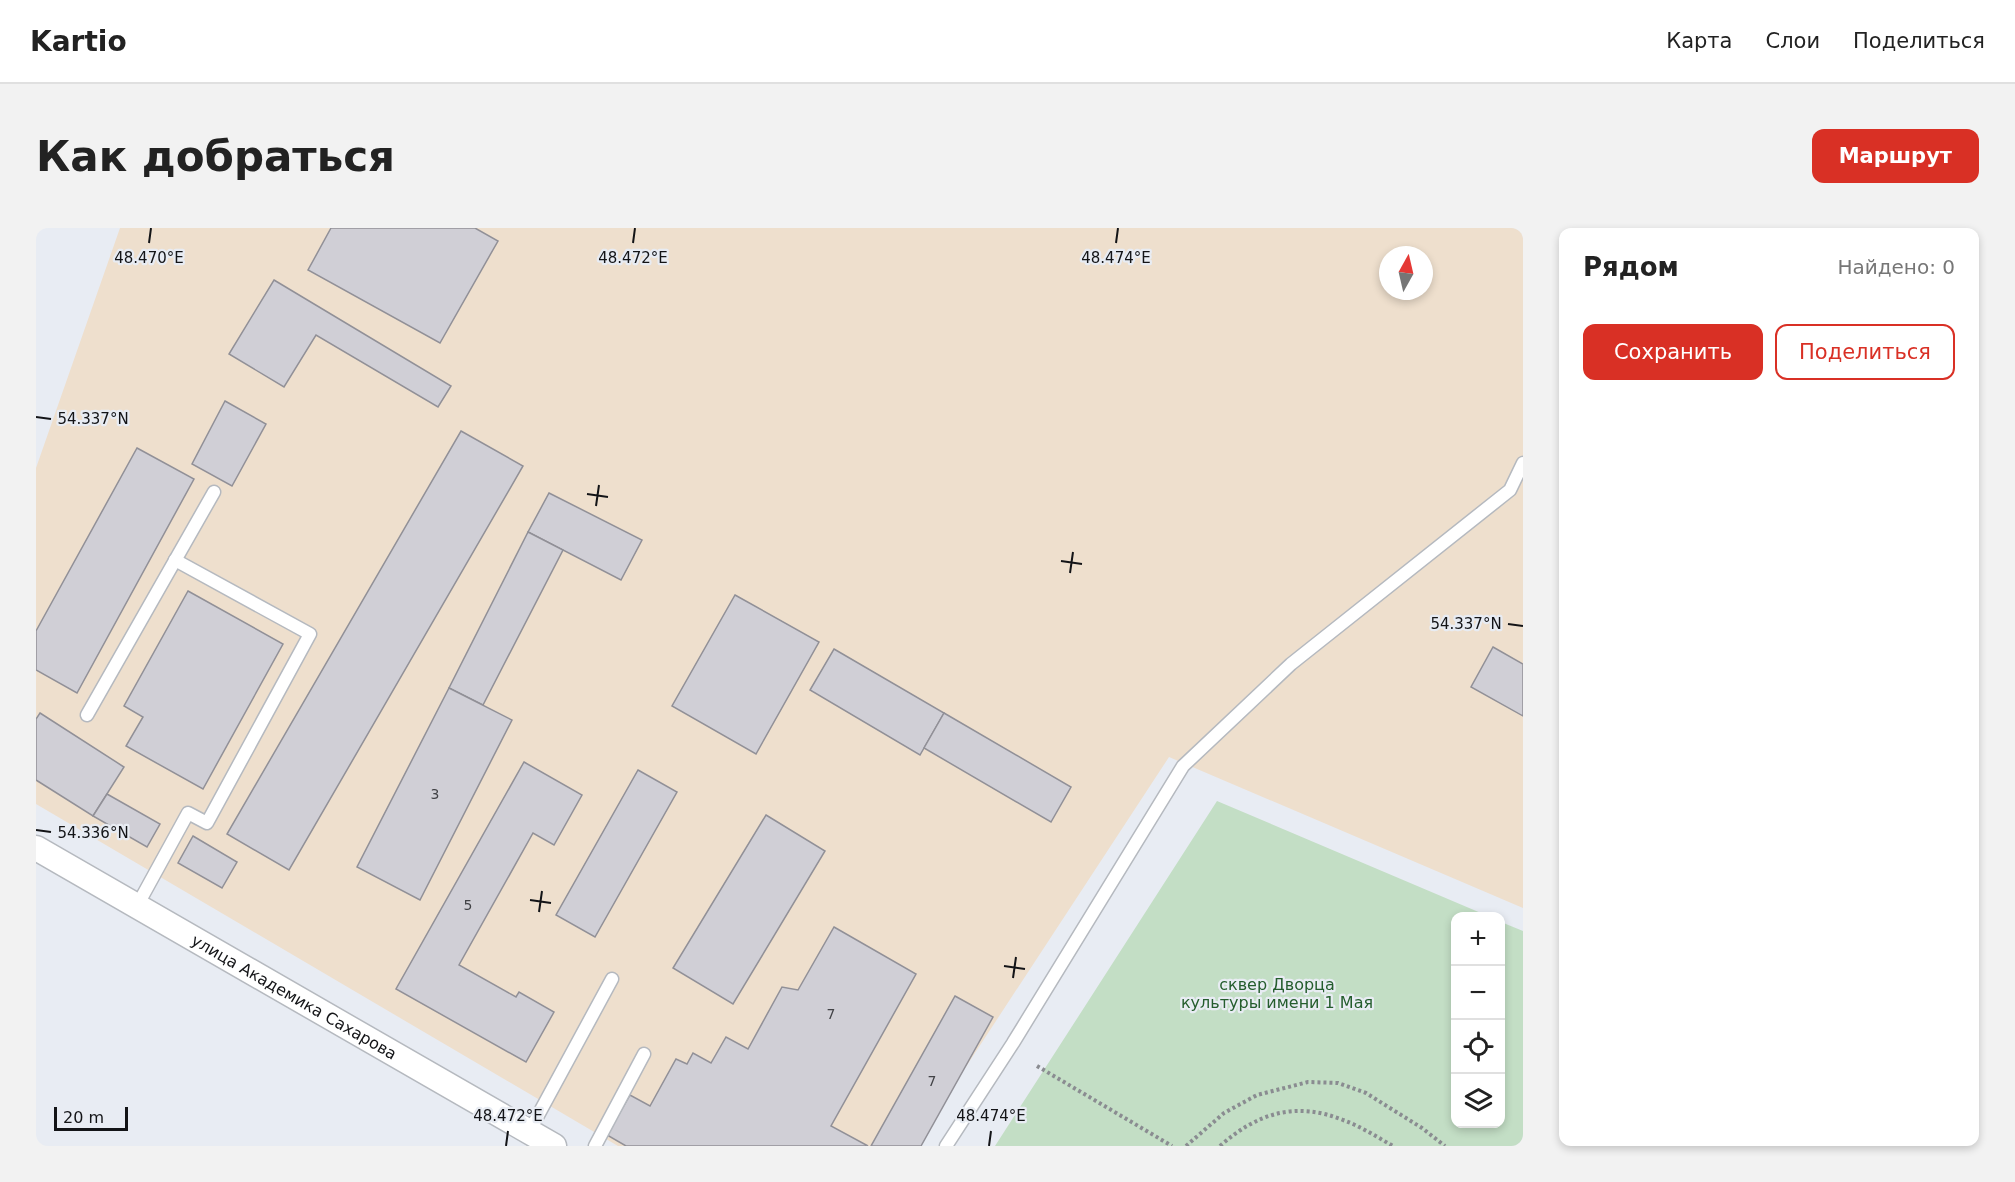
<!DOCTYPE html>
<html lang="ru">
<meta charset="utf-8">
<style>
:root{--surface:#fff;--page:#f2f2f2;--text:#222;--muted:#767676;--line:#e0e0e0;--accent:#d93025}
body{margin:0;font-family:"DejaVu Sans",sans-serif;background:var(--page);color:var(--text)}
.controls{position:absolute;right:18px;bottom:18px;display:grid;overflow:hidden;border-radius:12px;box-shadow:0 3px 9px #0003}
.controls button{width:54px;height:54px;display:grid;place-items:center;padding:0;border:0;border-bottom:2px solid var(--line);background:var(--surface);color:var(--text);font:30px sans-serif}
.compass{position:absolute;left:1343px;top:18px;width:54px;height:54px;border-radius:50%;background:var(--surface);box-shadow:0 3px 9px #0003;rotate:8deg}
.scale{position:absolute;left:18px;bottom:15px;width:74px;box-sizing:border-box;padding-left:6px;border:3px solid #131417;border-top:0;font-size:16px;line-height:21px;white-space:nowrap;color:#131417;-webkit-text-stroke:4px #e8ecf3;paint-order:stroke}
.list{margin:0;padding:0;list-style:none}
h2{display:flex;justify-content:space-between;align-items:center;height:78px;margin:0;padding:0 24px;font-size:26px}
h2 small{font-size:20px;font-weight:400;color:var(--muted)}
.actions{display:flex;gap:12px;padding:18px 24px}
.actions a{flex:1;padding:14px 0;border:2px solid var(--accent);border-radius:12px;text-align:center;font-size:21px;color:var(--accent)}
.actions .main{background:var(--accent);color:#fff}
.icon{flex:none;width:33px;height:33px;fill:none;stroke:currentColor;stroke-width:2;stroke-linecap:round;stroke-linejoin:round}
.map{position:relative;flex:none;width:1487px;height:918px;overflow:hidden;border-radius:12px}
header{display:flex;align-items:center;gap:36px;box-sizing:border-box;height:84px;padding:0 30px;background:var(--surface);border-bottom:2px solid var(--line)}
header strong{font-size:28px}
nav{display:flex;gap:33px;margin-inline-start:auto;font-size:21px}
.intro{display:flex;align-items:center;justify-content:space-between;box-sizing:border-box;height:144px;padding:0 36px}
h1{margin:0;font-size:42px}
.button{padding:15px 27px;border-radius:12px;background:var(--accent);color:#fff;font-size:21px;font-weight:700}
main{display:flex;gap:36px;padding:0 36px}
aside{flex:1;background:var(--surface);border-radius:12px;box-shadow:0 3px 9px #0003}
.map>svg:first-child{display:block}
</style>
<header>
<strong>Kartio</strong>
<nav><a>Карта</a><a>Слои</a><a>Поделиться</a></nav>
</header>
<div class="intro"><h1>Как добраться</h1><a class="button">Маршрут</a></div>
<main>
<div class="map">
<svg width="1487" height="918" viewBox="0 0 1487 918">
<rect width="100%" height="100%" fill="#e8ecf3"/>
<path fill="#eedfcd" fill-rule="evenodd" d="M84,0H1487V680L1133,529L878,918H582L0,576V240ZM1352,27H1388V63H1352Z"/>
<polygon fill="#c3dec5" points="1181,573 1452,688 1420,688 1420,896 1464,896 1465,694 1487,703 1487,918 959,918"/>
<g fill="#d0cfd6" stroke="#919097" stroke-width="1.5">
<polygon points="295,0 439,0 462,13 404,115 272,42"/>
<polygon points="238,52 415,158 402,179 280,107 248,159 193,126"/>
<polygon points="189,173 230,196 196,258 156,236"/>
<polygon points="425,203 487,238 253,642 191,606"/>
<polygon points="101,220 158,251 41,465 0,442 0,403"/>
<polygon points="513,265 606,312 585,352 492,304"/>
<polygon points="492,304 527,322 447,477 413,460"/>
<polygon points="152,363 247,416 167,561 90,518 107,489 88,478"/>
<polygon points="699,367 783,414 720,526 636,478"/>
<polygon points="1457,419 1487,436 1487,488 1435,459"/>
<polygon points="798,421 908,485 884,527 774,462"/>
<polygon points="413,460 476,492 384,672 321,639"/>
<polygon points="4,485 88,539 57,588 0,552 0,491"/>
<polygon points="908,485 1035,559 1015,594 888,520"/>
<polygon points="488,534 546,567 518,617 497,605 423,737 480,769 483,764 518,784 490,834 360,761"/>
<polygon points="602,542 641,564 559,709 520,687"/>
<polygon points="71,566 124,596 111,619 57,588"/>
<polygon points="730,587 789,623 697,776 637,740"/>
<polygon points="157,608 201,634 186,660 142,635"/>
<polygon points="798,699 880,746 795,898 832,918 590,918 571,907 594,867 614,878 640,831 651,836 657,825 675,835 690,809 712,821 746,759 762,762"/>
<polygon points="919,768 957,789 885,918 835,918"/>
</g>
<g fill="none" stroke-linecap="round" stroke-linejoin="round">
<defs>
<g id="service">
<polyline points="51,487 178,264"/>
<polyline points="101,678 152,585 171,595 274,406 139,332"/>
<polyline points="493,904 576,751"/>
<polyline points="559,918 608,826"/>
<polyline points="910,918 977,815 1147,538 1255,436 1474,262 1487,235"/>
</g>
<g id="minor">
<path id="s1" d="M0,620L518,918"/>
</g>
</defs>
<use href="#service" stroke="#b5b9bf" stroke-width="15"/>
<use href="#minor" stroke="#b5b9bf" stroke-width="27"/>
<g stroke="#8a8c91" stroke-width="4" stroke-dasharray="3 3" stroke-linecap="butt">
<polyline points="1001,838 1136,918"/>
<polyline points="1150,918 1188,885 1221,867 1272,854 1302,855 1330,865 1386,900 1409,918"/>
<path d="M1184,918C1221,885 1260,873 1307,892C1324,898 1341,909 1357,918"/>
</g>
<use href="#service" stroke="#fff" stroke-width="12"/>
<use href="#minor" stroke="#fff" stroke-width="24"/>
</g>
<path fill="none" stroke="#131417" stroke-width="2" d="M113,15L115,0M597,15L599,0M1080,15L1082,0M0,189L15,191M551,266L572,269M560,278L563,257M1025,333L1046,336M1034,345L1037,324M1472,396L1487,398M0,602L15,604M494,672L515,675M503,684L506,663M968,738L989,741M977,750L980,729M470,918L472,903M953,918L955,903"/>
<g text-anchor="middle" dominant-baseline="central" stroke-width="4.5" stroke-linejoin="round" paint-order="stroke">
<g font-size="14" fill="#424347">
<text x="399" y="566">3</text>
<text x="432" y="677">5</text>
<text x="795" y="786">7</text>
<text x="896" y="853">7</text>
</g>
<g font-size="16" fill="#245d2d" stroke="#e8ecf3">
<text x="1241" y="756">сквер Дворца<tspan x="1241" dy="18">культуры имени 1 Мая</tspan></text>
</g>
<g font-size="16" fill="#131417" stroke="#e8ecf3">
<text stroke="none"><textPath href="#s1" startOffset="298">улица Академика Сахарова</textPath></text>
</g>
</g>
<g font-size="15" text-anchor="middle" fill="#131417" stroke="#e8ecf3" stroke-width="4.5" stroke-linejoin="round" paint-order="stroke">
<text x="113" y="35">48.470°E</text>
<text x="597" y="35">48.472°E</text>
<text x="1080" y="35">48.474°E</text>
<text x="57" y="196">54.337°N</text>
<text x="1430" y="401">54.337°N</text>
<text x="57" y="610">54.336°N</text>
<text x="472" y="893">48.472°E</text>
<text x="955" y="893">48.474°E</text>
</g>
</svg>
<div class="controls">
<button>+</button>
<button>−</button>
<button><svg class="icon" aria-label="locate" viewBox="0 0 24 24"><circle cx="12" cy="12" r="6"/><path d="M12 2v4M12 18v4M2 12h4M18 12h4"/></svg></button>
<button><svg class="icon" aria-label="layers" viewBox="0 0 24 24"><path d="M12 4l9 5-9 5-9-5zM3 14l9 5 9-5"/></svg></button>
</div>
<svg class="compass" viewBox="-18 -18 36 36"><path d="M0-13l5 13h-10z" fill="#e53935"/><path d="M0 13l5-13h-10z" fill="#767676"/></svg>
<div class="scale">20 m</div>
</div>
<aside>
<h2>Рядом<small>Найдено: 0</small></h2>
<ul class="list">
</ul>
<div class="actions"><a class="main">Сохранить</a><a>Поделиться</a></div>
</aside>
</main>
